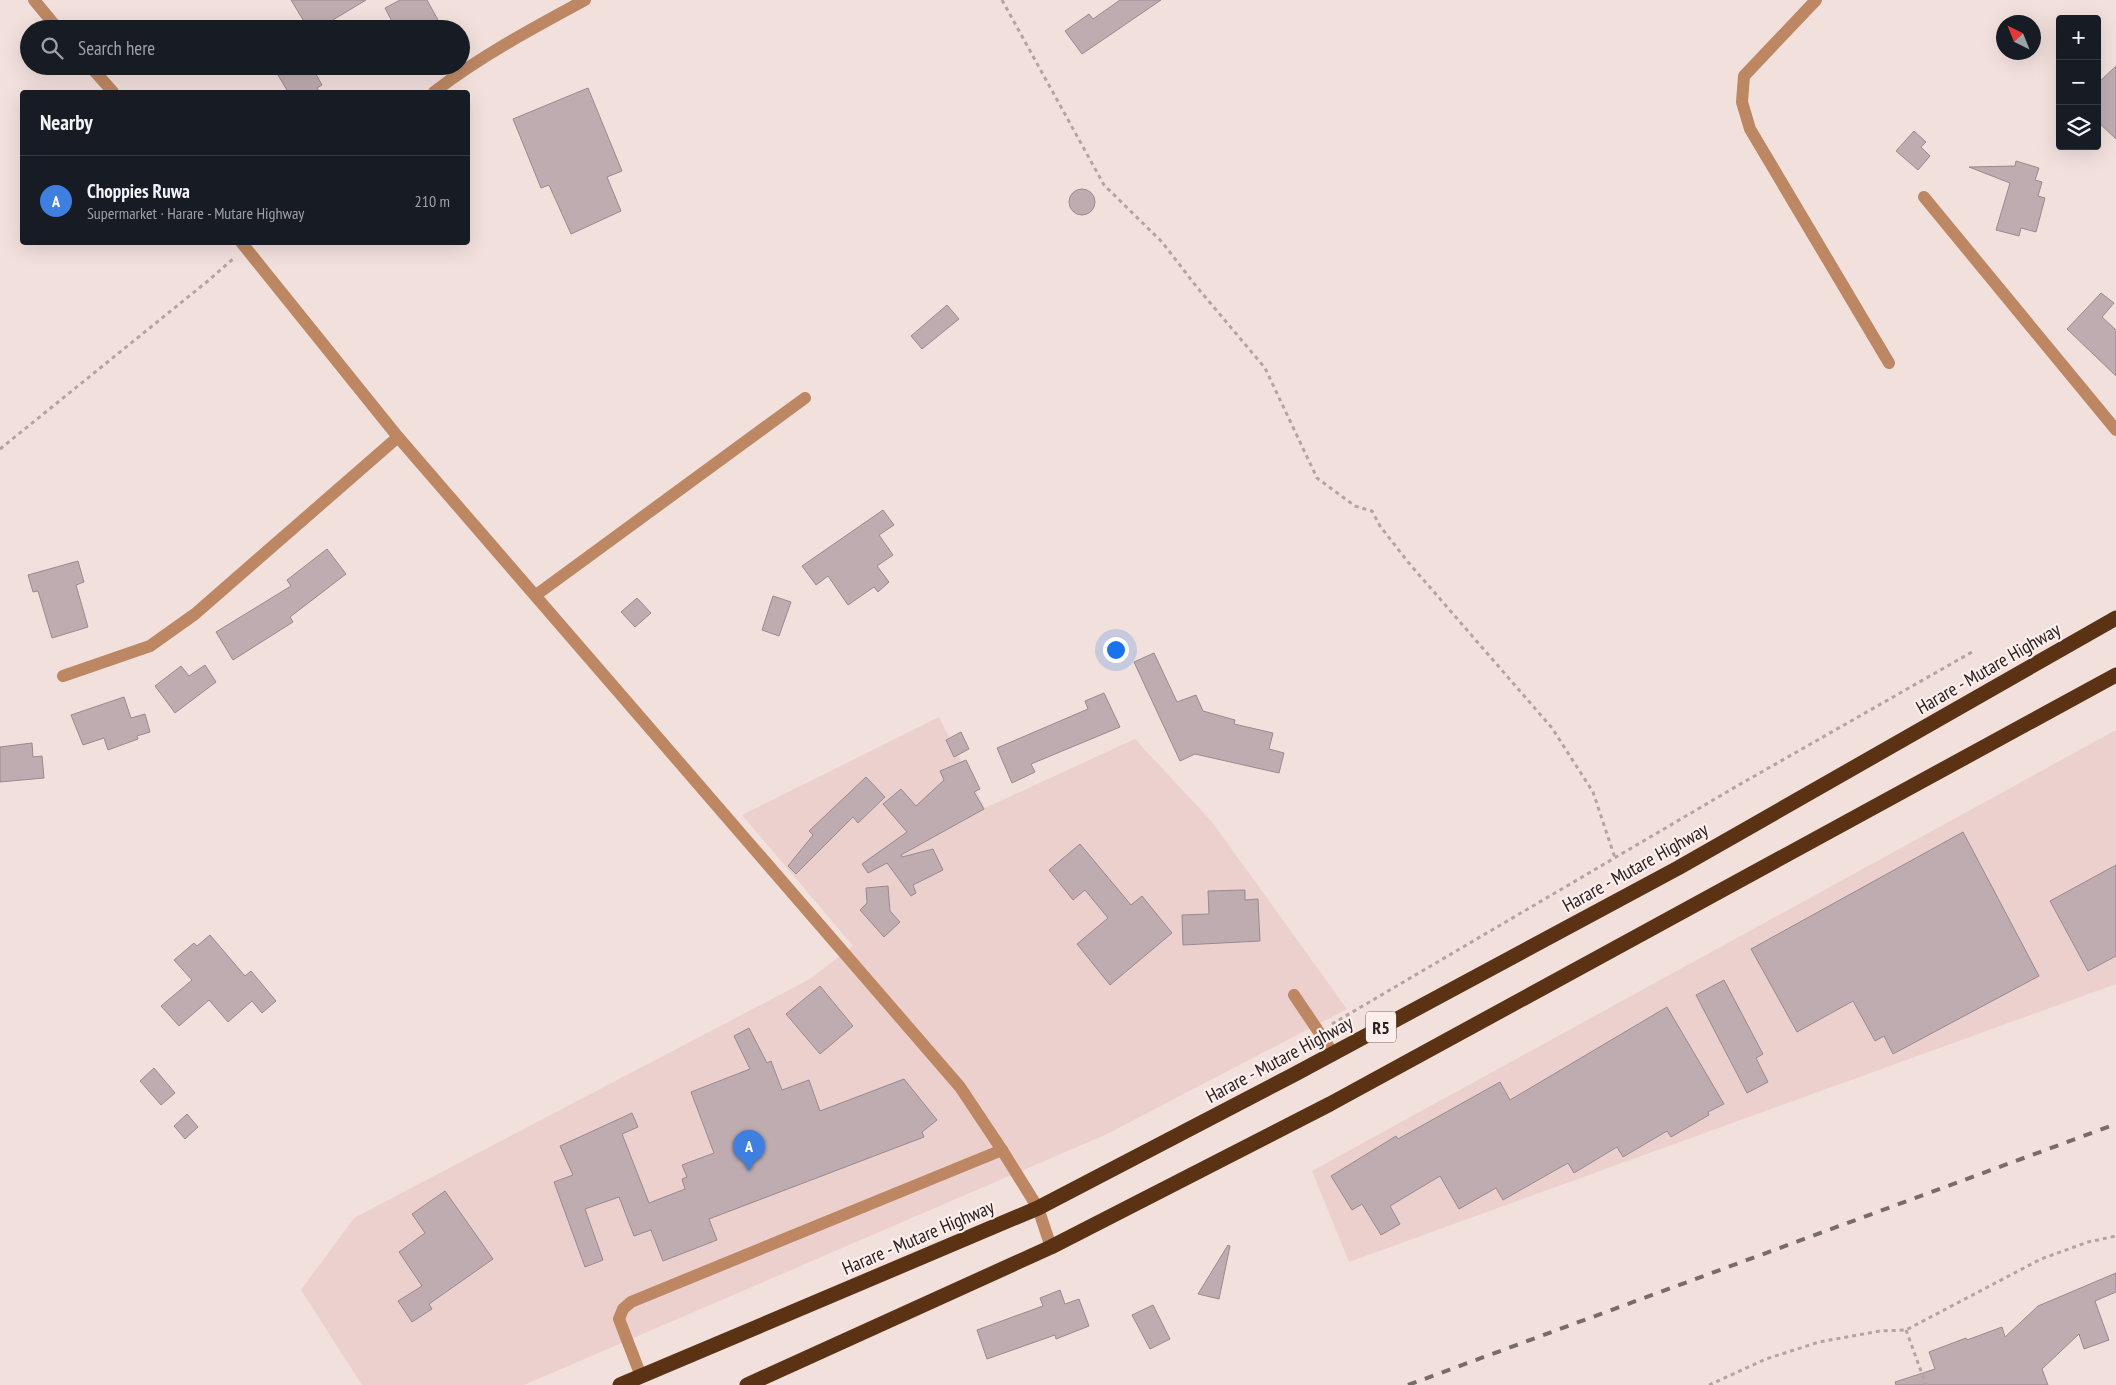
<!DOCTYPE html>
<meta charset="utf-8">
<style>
:root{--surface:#171b24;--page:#20242c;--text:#f1f3f6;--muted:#9ea1a6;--line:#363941;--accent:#db2777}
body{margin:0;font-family:"PT Sans Narrow",sans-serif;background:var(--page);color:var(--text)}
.controls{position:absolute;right:15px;top:15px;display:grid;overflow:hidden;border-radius:5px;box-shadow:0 5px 20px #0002}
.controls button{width:45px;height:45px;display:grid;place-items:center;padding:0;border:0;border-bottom:1px solid var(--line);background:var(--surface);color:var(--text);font:25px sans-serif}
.compass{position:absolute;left:1996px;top:15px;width:45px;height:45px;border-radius:50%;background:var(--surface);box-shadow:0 5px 20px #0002;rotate:317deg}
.you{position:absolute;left:1115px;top:649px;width:18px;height:18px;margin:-12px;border:4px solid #fff;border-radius:50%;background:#1a73e8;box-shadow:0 0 0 8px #1a73e833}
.badge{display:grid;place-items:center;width:32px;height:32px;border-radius:50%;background:var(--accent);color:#fff;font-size:16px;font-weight:700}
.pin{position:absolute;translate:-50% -41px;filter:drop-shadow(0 1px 2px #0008)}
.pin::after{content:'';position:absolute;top:26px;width:18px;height:15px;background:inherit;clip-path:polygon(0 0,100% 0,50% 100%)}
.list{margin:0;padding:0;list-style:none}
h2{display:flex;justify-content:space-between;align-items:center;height:65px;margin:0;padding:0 20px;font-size:21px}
h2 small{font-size:16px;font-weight:400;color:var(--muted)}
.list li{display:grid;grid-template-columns:32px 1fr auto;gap:15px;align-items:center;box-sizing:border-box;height:90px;padding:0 20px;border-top:1px solid var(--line)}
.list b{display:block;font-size:19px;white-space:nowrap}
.list p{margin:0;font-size:16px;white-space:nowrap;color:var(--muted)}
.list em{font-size:16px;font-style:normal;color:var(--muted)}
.icon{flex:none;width:28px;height:28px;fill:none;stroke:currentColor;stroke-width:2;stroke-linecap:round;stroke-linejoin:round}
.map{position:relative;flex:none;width:2116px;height:1385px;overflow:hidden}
.search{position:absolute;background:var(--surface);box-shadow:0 5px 20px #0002;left:20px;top:20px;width:450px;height:55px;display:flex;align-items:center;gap:12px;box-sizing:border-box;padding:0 18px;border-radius:28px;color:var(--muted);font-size:19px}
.panel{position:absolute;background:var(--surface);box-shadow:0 5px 20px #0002;left:20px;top:90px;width:450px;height:155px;border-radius:5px}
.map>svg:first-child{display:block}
</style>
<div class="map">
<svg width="2116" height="1385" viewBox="0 0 2116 1385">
<rect width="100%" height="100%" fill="#f2e0dd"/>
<g fill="#ecd0cd">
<polygon points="939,717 985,808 1135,739 1212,822 1347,1009 1107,1134 524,1385 362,1385 301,1290 354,1218 810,979 853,946 742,815"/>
<polygon points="2116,730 2116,984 1349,1262 1312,1171"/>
</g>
<g fill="#beacb1" stroke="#9a898e">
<polygon points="291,0 366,0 318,29 315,24 308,28"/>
<polygon points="400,0 427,0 443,29 396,29 385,8"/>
<polygon points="1120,0 1161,0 1082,54 1065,31 1089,14 1093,19"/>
<polygon points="294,66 297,66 301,72 312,67 322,85 317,88 320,92 288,92 278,75"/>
<polygon points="2116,66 2116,139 2097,121 2097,84"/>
<polygon points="588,88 622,171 607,177 621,211 571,234 549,185 541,188 513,119"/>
<polygon points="1914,131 1926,142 1921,147 1930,156 1918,170 1896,151"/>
<polygon points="2016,161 2039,168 2035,180 2042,182 2038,196 2045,198 2036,232 2021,228 2019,236 1996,230 2010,183 1969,167 2015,166"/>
<circle cx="1082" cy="202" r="13"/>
<polygon points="2101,293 2114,303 2102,317 2116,330 2116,376 2067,329"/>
<polygon points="947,305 959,319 922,349 911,336"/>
<polygon points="883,510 894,525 879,535 893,555 877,566 889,582 878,592 874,587 848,605 828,576 816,585 802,566"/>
<polygon points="327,549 346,574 290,617 293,622 233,660 216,632 291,586 287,580"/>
<polygon points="78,561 84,582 76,585 88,627 52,638 38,591 33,592 28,575"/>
<polygon points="773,596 791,602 779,636 762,630"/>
<polygon points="637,598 651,613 635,627 621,612"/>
<polygon points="1154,653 1177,702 1196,695 1203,711 1235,720 1234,724 1273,733 1269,749 1284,753 1279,773 1195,754 1180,761 1134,662"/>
<polygon points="205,665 216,682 175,713 155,686 181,666 189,676"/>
<polygon points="1104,693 1120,727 1031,764 1035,772 1012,783 997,748 1088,709 1085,701"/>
<polygon points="124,697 131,718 145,714 150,732 137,736 138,739 108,750 104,738 83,745 71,715"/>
<polygon points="961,732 969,749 954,757 946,740"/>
<polygon points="32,743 33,757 42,756 44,778 0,782 0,747"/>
<polygon points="966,760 980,789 974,792 984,809 901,855 902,857 933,849 943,870 913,885 916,893 911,896 887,863 868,873 862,864 907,832 883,804 901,789 916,806 944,780 940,771"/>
<polygon points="866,777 885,797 858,823 853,817 796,874 788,866 813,835 809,831"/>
<polygon points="1963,832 2039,976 1893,1054 1884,1036 1875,1041 1853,1001 1797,1032 1751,949"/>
<polygon points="1080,844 1131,905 1142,896 1172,933 1110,985 1077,944 1108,918 1085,890 1073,900 1049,870"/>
<polygon points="2116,865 2116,956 2088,971 2050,901"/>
<polygon points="888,886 890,911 900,922 884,937 860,910 867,903 866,888"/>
<polygon points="1245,890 1245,900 1258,899 1260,941 1183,945 1182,915 1209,914 1208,891"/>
<polygon points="210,935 245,976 251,971 276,1001 262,1013 252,1001 228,1022 209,1000 179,1026 161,1006 192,980 174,960 194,943 197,946"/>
<polygon points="1724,980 1763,1054 1756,1058 1768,1082 1747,1093 1696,995"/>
<polygon points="820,986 853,1026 820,1054 786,1014"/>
<polygon points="1667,1007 1724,1104 1708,1112 1709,1115 1671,1137 1667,1131 1623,1157 1617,1147 1574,1173 1568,1163 1503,1200 1496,1188 1459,1209 1440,1176 1390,1206 1400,1224 1381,1235 1362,1204 1352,1210 1331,1176 1396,1136 1398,1139 1500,1082 1510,1100"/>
<polygon points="749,1028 767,1063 771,1061 782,1090 809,1080 820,1111 904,1079 937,1120 922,1132 924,1137 709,1219 717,1240 663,1261 651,1230 634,1236 619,1197 585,1209 603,1260 585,1267 554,1182 573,1175 560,1146 632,1113 638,1127 622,1134 649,1203 685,1189 682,1179 687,1177 682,1165 714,1153 691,1092 750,1069 734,1036"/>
<polygon points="154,1068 175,1093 161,1105 140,1081"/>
<polygon points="187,1114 198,1127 185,1139 174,1126"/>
<polygon points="445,1191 493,1259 429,1304 432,1309 412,1322 398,1301 422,1286 399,1252 425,1233 412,1214"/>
<polygon points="1228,1245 1230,1246 1219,1299 1198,1294"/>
<polygon points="2116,1273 2116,1292 2095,1301 2109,1340 2084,1349 2079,1334 2042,1369 2048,1385 1896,1385 1895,1382 1935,1369 1929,1352 1966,1338 1967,1340 2002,1327 2005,1337 2038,1306"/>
<polygon points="1060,1290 1065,1304 1079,1299 1089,1326 1056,1339 1055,1335 987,1359 977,1330 1043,1306 1040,1298"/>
<polygon points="1153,1305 1170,1339 1150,1349 1132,1315"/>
</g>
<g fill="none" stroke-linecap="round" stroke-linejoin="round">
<g stroke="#b3a4a2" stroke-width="3" stroke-dasharray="4 4" stroke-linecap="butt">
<polyline points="1002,0 1104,185 1162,242 1196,286 1265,368 1317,478 1355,506 1372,511 1380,526 1408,562 1552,728 1593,792 1615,858"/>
<polyline points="0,449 209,280 234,258"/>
<polyline points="1332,1024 1737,786 1972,652"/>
<polyline points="1906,1330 1926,1385"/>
<polyline points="1709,1385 1766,1359 1819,1342 1880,1331 1906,1330 2041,1259 2088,1242 2116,1236"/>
</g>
<g stroke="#bd8763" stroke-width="12">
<polyline points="34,0 58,29"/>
<polyline points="1816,0 1744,76 1742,102 1750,129 1889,363"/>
<polyline points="90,66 113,92"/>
<path d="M434,92C481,56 533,28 585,0"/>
<polyline points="1924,197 2116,430"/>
<polyline points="241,242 398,437 960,1087 1002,1150 1038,1208 1051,1247"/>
<polyline points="536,595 805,398"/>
<polyline points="63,676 150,646 195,614 398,437"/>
<polyline points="1294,995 1333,1053"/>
<polyline points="641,1376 619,1319 623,1309 631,1302 1002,1150"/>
</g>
<g stroke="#5b3213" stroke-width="15">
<polyline points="620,1385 1038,1208 1295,1074 1678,868 2116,618"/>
<polyline points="747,1385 1051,1247 1330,1104 2116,675"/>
</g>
<polyline stroke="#786c6b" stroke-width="4" stroke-dasharray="9 9" stroke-linecap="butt" points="1408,1385 2116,1124"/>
</g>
<g text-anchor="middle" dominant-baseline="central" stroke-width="4.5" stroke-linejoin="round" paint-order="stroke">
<rect fill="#fdeeec" stroke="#685e5d" stroke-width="1" x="1366" y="1011.5" width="30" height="31" rx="4"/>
<g font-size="18" font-weight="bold" fill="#282120">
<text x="1381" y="1027">R5</text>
</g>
<g font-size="19" fill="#282120" stroke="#fdeeec">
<text transform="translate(1988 668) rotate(-30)">Harare - Mutare Highway</text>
<text transform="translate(1635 867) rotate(-29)">Harare - Mutare Highway</text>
<text transform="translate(1279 1059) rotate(-28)">Harare - Mutare Highway</text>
<text transform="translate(918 1237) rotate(-23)">Harare - Mutare Highway</text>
</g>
</g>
</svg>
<div class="controls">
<button>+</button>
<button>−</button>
<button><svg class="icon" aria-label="layers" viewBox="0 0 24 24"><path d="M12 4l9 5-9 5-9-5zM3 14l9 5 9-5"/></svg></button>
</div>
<svg class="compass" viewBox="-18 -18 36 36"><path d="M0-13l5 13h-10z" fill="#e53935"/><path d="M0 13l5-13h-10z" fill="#9ea1a6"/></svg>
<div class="you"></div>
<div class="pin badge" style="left:749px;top:1171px;background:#3f7fe0">A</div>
<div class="search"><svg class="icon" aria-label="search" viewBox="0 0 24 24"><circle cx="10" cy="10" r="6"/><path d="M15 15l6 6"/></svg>Search here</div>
<section class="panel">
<h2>Nearby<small></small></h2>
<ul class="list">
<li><span class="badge" style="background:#3f7fe0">A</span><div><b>Choppies Ruwa</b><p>Supermarket · Harare - Mutare Highway</p></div><em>210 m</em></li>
</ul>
</section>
</div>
